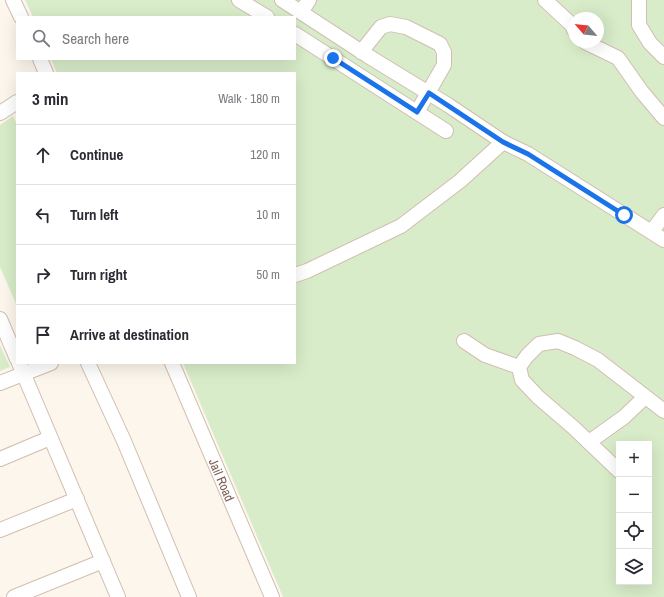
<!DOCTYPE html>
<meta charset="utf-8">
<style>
:root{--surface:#fff;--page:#f2f2f3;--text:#2b2b33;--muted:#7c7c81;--line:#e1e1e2}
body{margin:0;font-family:"Archivo Narrow",sans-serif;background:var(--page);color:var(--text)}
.controls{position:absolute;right:12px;bottom:12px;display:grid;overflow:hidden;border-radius:0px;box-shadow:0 4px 16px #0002}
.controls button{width:36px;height:36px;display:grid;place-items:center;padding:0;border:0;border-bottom:1px solid var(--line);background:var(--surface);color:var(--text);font:20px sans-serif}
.compass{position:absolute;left:568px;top:12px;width:36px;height:36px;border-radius:50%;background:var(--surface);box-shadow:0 4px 16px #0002;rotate:298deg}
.stop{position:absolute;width:12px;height:12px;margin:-9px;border:3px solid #1a73e8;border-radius:50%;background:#fff}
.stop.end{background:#1a73e8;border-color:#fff;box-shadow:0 1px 4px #0008}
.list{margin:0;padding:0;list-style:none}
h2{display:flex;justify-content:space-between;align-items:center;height:52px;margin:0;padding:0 16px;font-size:17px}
h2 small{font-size:13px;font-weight:400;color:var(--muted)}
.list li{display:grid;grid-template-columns:26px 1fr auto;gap:12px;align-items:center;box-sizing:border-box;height:60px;padding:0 16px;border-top:1px solid var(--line)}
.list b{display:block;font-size:15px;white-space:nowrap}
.list em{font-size:13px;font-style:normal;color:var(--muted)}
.icon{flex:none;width:22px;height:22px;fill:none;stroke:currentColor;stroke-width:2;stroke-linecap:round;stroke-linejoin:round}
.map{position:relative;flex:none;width:664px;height:597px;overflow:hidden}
.search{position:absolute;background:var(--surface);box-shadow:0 4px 16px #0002;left:16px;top:16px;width:280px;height:44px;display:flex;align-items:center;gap:10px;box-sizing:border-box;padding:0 14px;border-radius:0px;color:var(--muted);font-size:15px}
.panel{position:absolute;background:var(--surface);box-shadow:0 4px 16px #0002;left:16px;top:72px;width:280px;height:292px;border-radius:0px}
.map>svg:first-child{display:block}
</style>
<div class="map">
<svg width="664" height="597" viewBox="0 0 664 597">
<rect width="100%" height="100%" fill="#fdf6ec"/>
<g fill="#d8ecc9" fill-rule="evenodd">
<path d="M25,0H664V597H283L183,363H295V73H57L51,59H295V17H33ZM574,18H598V42H574ZM619,444H649V582H619Z"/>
<polygon points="13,116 17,125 17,306 0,267 0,125"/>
<polygon points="0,345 10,367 0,371"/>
</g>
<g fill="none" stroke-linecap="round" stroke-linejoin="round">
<defs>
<g id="minor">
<polyline points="13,0 21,17"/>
<polyline points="239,0 267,17"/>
<polyline points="282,0 368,56 448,105 503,142 528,154 664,240"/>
<polyline points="545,0 572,25 574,30"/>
<polyline points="639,0 639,25 650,43 664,57"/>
<polyline points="301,12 309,0"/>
<polyline points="295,34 446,131"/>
<polyline points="585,42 618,58 642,92 664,118"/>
<polyline points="361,52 381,27 390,24 406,27 440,44 444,52 444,65 417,112"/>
<polyline points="40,59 46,73"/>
<polyline points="0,113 17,102"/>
<polyline points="652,231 664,215"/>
<polyline points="295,275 307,271 401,226 460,181 503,142"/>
<polyline points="0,319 17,359"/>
<polyline points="464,341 485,355 519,367"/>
<polyline points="19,363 118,597"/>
<polyline points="88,363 124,441 189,597"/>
<path id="s1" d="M172,363L272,597"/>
<polyline points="0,383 51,363"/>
<polyline points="589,442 624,417 645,397"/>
<polyline points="0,459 50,438"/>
<polyline points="619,471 574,428 538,397 522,380 519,367 527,356 539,344 558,341 575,348 598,360 664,411"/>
<polyline points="0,530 77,499"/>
<polyline points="14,597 103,561"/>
</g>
</defs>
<use href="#minor" stroke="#d1beb0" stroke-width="16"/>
<use href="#minor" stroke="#fff" stroke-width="14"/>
</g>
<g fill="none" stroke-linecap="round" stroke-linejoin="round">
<polyline stroke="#1a73e8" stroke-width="5" points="333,58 417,112 429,93 503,142 528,154 624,215"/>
</g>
<g text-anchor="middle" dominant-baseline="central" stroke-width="4" stroke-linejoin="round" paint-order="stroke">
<g font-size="13" fill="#7a5c4d" stroke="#fffaf3">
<text stroke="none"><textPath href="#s1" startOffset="127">Jail Road</textPath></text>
</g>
</g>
</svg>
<div class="controls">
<button>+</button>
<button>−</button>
<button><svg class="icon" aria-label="locate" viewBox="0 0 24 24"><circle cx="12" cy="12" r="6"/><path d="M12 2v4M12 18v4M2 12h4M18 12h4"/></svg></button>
<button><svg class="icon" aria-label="layers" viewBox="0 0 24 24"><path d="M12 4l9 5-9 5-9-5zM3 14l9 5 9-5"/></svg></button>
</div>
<svg class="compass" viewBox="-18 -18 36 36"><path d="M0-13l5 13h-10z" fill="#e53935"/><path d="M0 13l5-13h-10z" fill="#7c7c81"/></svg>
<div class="stop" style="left:624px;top:215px"></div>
<div class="stop end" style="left:333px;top:58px"></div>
<div class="search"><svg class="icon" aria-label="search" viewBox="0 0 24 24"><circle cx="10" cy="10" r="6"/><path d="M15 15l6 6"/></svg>Search here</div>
<section class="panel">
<h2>3 min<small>Walk · 180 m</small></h2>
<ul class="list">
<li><svg class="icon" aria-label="ahead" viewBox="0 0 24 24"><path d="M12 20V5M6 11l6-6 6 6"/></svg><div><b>Continue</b></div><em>120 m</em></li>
<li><svg class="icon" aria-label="left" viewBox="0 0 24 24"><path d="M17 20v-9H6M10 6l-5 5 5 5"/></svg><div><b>Turn left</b></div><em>10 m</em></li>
<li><svg class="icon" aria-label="right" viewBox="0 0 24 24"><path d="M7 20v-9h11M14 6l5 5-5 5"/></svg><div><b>Turn right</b></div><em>50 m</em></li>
<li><svg class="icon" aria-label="arrive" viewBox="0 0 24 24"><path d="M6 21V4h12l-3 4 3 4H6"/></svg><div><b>Arrive at destination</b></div></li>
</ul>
</section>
</div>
